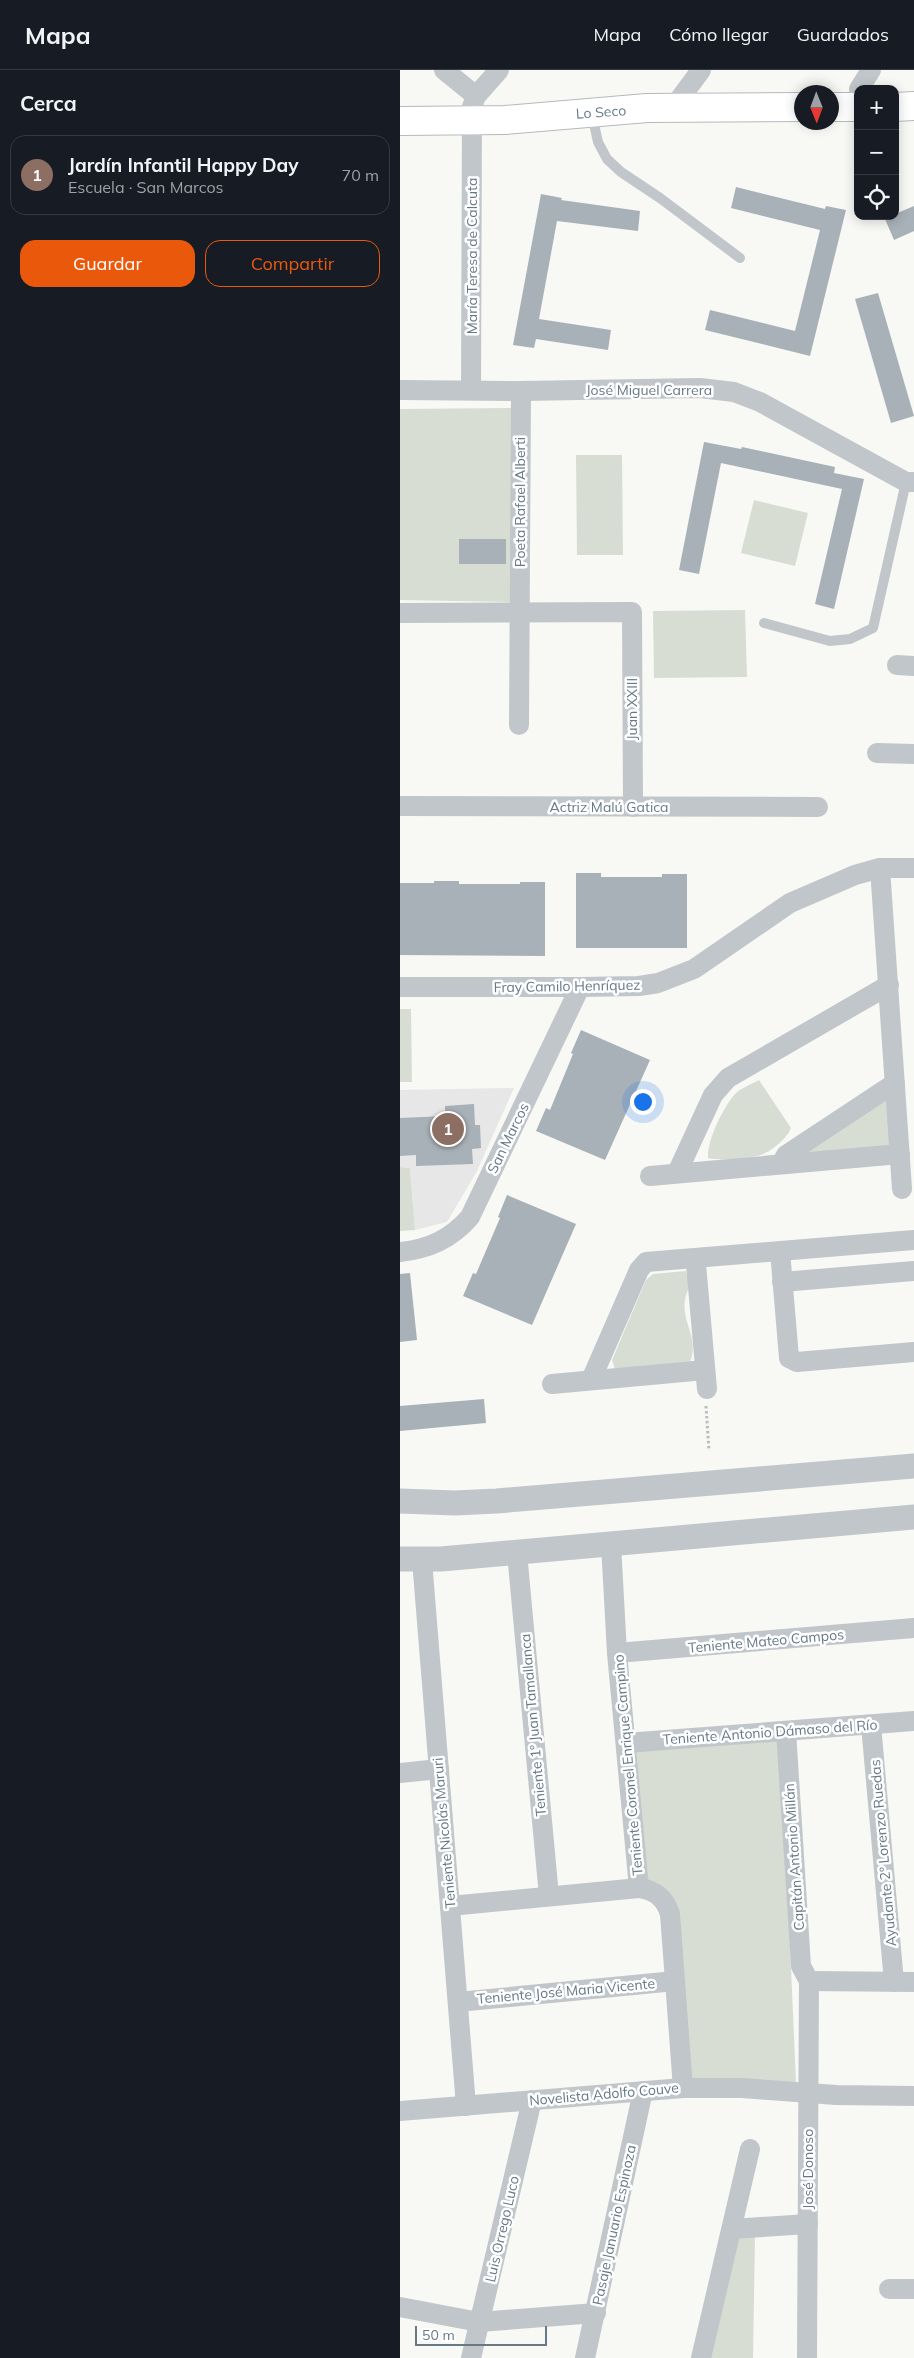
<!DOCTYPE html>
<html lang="es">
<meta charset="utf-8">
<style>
:root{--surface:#171b24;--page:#20242c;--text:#f1f3f6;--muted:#9ea1a6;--line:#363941;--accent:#ea580c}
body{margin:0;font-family:Mulish,sans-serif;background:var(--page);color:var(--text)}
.controls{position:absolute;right:15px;top:15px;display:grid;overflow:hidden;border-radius:10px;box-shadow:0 2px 12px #0003}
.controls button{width:45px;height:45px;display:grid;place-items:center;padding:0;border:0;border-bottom:1px solid var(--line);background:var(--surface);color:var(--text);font:25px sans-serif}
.compass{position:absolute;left:394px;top:15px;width:45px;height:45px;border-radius:50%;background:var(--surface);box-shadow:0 2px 12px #0003;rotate:179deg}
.scale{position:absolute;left:15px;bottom:12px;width:132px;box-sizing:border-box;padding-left:5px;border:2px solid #667987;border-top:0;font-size:14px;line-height:18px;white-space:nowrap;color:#667987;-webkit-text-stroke:4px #fff;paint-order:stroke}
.you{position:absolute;left:242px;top:1031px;width:18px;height:18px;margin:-12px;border:4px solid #fff;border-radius:50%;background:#1a73e8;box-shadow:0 0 0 8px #1a73e833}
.badge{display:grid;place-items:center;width:32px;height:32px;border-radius:50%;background:var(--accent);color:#fff;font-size:16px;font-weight:700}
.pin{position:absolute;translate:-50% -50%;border:2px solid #fff;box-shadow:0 1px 5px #0006}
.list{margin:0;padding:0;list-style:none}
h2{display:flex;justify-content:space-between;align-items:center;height:65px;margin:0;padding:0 20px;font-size:21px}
h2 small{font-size:16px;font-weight:400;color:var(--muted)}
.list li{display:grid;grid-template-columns:32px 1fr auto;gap:15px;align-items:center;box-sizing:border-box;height:80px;margin:0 10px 10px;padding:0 10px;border:1px solid var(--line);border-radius:15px}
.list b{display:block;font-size:19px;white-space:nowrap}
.list p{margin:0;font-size:16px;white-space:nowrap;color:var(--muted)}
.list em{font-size:16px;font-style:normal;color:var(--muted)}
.actions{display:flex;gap:10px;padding:15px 20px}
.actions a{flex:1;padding:11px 0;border:1px solid var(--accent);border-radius:15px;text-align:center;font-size:18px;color:var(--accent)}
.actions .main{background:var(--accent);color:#fff}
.icon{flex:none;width:28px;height:28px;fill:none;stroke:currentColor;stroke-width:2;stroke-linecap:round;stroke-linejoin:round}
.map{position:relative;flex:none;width:514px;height:2288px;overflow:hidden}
header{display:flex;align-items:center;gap:30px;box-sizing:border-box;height:70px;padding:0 25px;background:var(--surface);border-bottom:1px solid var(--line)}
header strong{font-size:24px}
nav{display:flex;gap:28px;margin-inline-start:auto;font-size:18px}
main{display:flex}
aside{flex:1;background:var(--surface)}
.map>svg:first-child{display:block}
</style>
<header>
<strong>Mapa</strong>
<nav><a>Mapa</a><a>Cómo llegar</a><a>Guardados</a></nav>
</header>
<main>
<aside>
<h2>Cerca<small></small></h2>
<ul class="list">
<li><span class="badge" style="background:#8d6e63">1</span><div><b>Jardín Infantil Happy Day</b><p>Escuela · San Marcos</p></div><em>70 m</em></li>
</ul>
<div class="actions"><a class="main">Guardar</a><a>Compartir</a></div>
</aside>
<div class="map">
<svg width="514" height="2288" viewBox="0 0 514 2288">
<rect width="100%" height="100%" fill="#f8f8f5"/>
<polygon fill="#e6e7e6" points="114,1018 77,1101 47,1152 15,1160 10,1098 0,1097 0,1020"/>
<g fill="#d8ddd4">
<polygon points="111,338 111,532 0,530 0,339"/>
<polygon points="176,385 222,385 223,485 177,485"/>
<polygon points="354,430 408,443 395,496 341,483"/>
<polygon points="345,540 347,607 254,608 253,541"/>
<polygon points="0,939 11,939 12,1012 0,1012"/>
<path d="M359,1010L391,1058C388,1067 373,1080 363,1084C352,1089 320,1091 308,1088C307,1070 323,1038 335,1024C341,1018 352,1014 359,1010Z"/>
<polygon points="482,1028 489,1031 493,1079 402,1085"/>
<polygon points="0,1097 10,1098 15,1160 0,1161"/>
<path d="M286,1201L290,1216C273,1246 302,1265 290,1292L215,1299L212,1290L246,1210L253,1204Z"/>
<polygon points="381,1667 396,2013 286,2015 273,1843 247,1817 228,1675"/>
<polygon points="336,2164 355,2165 353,2288 306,2288"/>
</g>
<g fill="#a8b1b7">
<polygon points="336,117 425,139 426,136 446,140 410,286 305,260 310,240 395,261 420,160 331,138"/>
<polygon points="141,124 162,128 161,130 240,141 238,161 157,151 139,249 211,260 208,280 136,269 134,278 113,275"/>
<polygon points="514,136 514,161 494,170 485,149 495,146 495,144"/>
<polygon points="478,223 514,346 491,353 455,229"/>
<polygon points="304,372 341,379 342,377 435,397 434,403 464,409 434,539 415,534 442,419 321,393 299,504 279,500"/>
<rect x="59" y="469" width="47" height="25"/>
<polygon points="176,803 201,803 201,807 262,807 262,804 287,804 287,878 176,878"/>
<polygon points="34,811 59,811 59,814 120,814 120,812 145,812 145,886 0,885 0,813 34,813"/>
<polygon points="181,960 250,990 205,1090 136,1061 146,1038 150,1040 173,984 171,983"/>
<polygon points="74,1034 75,1055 80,1055 81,1078 72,1079 73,1094 16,1096 16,1085 0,1086 0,1048 45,1046 45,1036"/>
<polygon points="107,1125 176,1154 132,1255 63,1226 73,1203 76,1204 100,1148 98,1147"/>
<polygon points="10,1203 17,1270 0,1272 0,1204"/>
<polygon points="84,1329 86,1353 0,1361 0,1336"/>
</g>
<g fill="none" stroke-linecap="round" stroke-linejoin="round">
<defs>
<g id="secondary">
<polyline points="432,37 458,37"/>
<polyline points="495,37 514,36"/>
<polyline points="0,51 105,50 247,38 402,37"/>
</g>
</defs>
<use href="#secondary" stroke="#b3babe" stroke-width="30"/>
<polyline stroke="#b9bdc0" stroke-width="3" stroke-dasharray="2.5 2.5" stroke-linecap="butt" points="306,1336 309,1381"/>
<g stroke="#c1c6ca" stroke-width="10">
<polyline points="192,45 198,72 207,89 221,102 260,128 340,188"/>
<polyline points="364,553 430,571 450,569 473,558 506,412"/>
</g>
<g stroke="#c1c6ca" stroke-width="20">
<polyline points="44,0 76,26"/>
<polyline points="459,19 471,0"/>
<polyline points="273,38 301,0"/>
<polyline points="0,320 121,321 300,318 334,322 360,332 506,412 514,412"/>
<polyline points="71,320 72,37 76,26 99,0"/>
<polyline points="0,543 232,542 233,737"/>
<polyline points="497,595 514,596"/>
<polyline points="119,655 121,321"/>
<polyline points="477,683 514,684"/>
<polyline points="0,736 418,737"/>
<polyline points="480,798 502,1119"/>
<polyline points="0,917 180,917 239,916 258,913 294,899 390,833 455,805 480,798 514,798"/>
<polyline points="381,1094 386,1085 495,1013"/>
<polyline points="277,1103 313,1025 328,1008 489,915"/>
<polyline points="250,1106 500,1084"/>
<polyline points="380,1181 389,1288 397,1292 514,1282"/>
<path d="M0,1182C29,1179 51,1169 70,1147L180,917"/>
<polyline points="298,1188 296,1194 307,1319"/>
<polyline points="382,1212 514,1201"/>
<polyline points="191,1310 239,1200 246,1192 514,1170"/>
<polyline points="152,1314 305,1300"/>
<polyline points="211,1474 217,1583 239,1818"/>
<polyline points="117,1483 149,1826"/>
<polyline points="22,1490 66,2036"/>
<polyline points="217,1583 514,1558"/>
<polyline points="471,1655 494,1912"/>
<polyline points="386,1661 401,1896 409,1911"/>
<polyline points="226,1673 514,1651"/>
<polyline points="0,1703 39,1699"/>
<path d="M50,1836L239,1818C255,1820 265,1828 270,1844L283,2018"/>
<polyline points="409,1911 514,1912"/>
<polyline points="58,1932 275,1911"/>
<polyline points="0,2041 283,2018 342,2018 436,2025 514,2026"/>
<polyline points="332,2159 408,2154"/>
<polyline points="489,2219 514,2219"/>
<polyline points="0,2237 79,2252 196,2243"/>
<polyline points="71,2288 132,2030"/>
<polyline points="185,2288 243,2021"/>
<polyline points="301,2288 350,2079"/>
<polyline points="407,2288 409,1911"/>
</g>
<g stroke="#c1c6ca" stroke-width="25">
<polyline points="0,1431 55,1433 97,1431 514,1396"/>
<polyline points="0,1489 41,1489 514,1447"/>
</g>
<use href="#secondary" stroke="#fff" stroke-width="28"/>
</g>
<g text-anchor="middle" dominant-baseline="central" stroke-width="5" stroke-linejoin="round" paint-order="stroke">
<g font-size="14" fill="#667987" stroke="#fff">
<text transform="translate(201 42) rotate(-4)">Lo Seco</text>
<text transform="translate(72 186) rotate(-90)">María Teresa de Calcuta</text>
<text x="249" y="320">José Miguel Carrera</text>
<text transform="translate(120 432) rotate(-90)">Poeta Rafael Alberti</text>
<text transform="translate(232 639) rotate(-90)">Juan XXIII</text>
<text x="209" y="737">Actriz Malú Gatica</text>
<text transform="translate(167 916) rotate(-1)">Fray Camilo Henríquez</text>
<text transform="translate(108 1068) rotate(-64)">San Marcos</text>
<text transform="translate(366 1571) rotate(-5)">Teniente Mateo Campos</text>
<text transform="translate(133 1655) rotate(-95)">Teniente 1º Juan Tamallanca</text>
<text transform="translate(370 1662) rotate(-4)">Teniente Antonio Dámaso del Río</text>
<text transform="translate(228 1695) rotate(-95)">Teniente Coronel Enrique Campino</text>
<text transform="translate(44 1763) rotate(-95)">Teniente Nicolás Maruri</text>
<text transform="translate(483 1783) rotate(-95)">Ayudante 2º Lorenzo Ruedas</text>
<text transform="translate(394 1787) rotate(-94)">Capitán Antonio Millán</text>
<text transform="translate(166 1921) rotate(-5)">Teniente José Maria Vicente</text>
<text transform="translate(204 2024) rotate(-5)">Novelista Adolfo Couve</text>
<text transform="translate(408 2099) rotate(-90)">José Donoso</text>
<text transform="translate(214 2155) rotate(-78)">Pasaje Januario Espinoza</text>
<text transform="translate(102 2159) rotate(-77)">Luis Orrego Luco</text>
</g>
</g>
</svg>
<div class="controls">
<button>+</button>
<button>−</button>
<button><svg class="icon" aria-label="locate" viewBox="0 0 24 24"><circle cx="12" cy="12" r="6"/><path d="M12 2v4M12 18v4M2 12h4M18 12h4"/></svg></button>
</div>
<svg class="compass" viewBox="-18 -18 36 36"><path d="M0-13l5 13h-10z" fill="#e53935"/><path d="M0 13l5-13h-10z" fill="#9ea1a6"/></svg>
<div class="scale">50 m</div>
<div class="you"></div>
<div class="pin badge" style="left:48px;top:1059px;background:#8d6e63">1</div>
</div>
</main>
